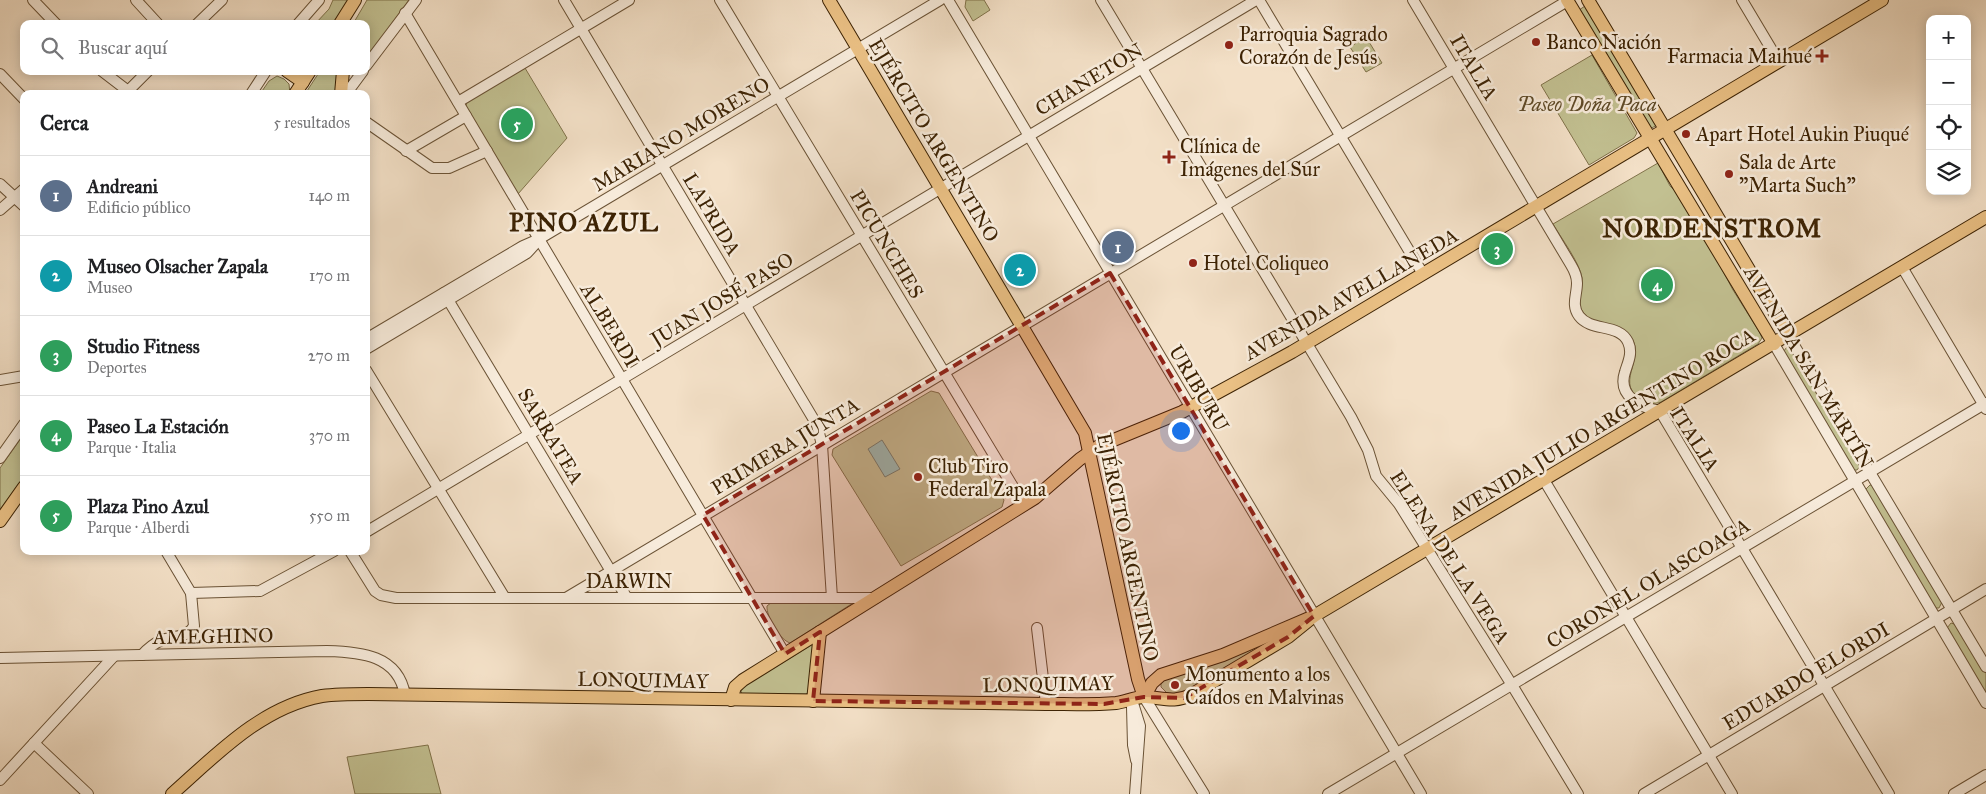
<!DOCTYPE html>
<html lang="es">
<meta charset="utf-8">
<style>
:root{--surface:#fff;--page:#f6f6f6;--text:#202124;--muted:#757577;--line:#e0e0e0;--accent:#111827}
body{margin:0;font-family:"IM FELL Great Primer",serif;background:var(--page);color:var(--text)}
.controls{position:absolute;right:15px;top:15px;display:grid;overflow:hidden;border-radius:10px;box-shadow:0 2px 12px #0003}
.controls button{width:45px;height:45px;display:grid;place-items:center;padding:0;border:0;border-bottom:1px solid var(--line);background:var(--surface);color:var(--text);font:25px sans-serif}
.you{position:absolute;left:1180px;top:430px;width:18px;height:18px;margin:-12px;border:4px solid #fff;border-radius:50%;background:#1a73e8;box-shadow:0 0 0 8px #1a73e833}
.badge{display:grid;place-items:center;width:32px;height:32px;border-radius:50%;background:var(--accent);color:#fff;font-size:16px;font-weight:700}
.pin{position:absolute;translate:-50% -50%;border:2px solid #fff;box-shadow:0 1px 5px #0006}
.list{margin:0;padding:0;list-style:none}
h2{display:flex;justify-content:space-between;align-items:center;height:65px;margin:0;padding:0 20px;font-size:21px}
h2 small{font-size:16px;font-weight:400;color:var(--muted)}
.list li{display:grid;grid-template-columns:32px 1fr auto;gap:15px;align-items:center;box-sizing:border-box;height:80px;padding:0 20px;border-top:1px solid var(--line)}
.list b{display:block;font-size:19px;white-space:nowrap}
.list p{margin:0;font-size:16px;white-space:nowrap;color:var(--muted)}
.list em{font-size:16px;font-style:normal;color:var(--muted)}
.icon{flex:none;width:28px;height:28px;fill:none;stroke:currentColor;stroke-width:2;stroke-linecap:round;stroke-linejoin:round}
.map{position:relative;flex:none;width:1986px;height:794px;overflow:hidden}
.search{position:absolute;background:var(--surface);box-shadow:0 2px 12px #0003;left:20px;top:20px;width:350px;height:55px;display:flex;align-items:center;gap:12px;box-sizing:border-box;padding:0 18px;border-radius:10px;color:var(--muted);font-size:19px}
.panel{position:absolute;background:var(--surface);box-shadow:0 2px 12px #0003;left:20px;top:90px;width:350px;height:465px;border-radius:10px}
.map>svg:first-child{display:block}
</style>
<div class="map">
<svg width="1986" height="794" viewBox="0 0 1986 794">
<rect width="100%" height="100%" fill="#f3e0c7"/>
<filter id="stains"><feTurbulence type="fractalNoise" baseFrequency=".004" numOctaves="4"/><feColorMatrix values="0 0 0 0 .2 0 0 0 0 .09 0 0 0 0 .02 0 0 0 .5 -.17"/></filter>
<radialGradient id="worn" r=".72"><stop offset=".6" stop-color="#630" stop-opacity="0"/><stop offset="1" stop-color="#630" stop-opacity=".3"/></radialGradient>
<g fill="#c2c091" stroke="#80724a">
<polygon points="333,0 350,0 334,24 315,24 329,9"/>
<polygon points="367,0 409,0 366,59 366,24 353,24"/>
<polygon points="966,0 984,0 990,10 973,21 965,7"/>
<polygon points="1585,6 1657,125 1650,129 1579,10"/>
<polygon points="1366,37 1382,63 1366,72 1350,47"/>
<polygon points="1592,55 1637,133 1634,138 1589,165 1541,85"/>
<polygon points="525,68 567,138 518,194 466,106 467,101"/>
<polygon points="320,71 339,71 336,94 305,94"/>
<polygon points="277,76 284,79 289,84 290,94 260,94 269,81"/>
<path d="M1658,163L1670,186L1685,200L1733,290L1760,333L1762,338L1758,344L1661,402C1655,404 1649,404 1643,401C1613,384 1645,361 1632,338C1621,319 1594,329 1583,312C1575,302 1583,290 1582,278C1580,263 1561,238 1553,224Z"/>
<polygon points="1787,347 1792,347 1860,466 1857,470 1853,470 1783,352"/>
<polygon points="931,391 939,393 1004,500 1002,507 901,566 832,455 833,449"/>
<polygon points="24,434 24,476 0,510 0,468"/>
<polygon points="1870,485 1874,486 1942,602 1939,608 1935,608 1865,490"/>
<path d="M772,602H852L853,603L790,643C780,640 766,616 767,606Z"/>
<polygon points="1951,623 1957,625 1986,673 1986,696 1947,628"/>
<polygon points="1279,635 1187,693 1168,694 1161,687 1161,681"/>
<polygon points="813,644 808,692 806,694 743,694 741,692 743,687"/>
<polygon points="428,745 441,794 355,794 347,757"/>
</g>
<polygon fill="#9cbdb1" stroke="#767f6c" points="882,440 900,469 885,477 868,449"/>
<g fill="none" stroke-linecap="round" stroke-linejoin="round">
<defs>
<g id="minor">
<polyline points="33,0 56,24"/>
<polyline points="136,0 158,24"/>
<polyline points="564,0 817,425 822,445 832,598"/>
<polyline points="720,0 1024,505"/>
<polyline points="948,0 1421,794"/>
<polyline points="1101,0 1351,417 1368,450 1376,476 1399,504 1512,685 1578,794"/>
<polyline points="1259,0 1423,274"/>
<path d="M1413,0L1571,265C1574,270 1577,276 1577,283C1577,295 1571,305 1579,316C1591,332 1619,323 1628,342C1633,353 1628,362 1625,372C1617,396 1641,408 1660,411L1889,794"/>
<polyline points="1742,0 1779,62"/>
<polyline points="405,13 785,654"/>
<polyline points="197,24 222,0"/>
<polyline points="298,24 319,0"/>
<polyline points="366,66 416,0"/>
<polyline points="102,71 132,94"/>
<polyline points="0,74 24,99"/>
<polyline points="125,94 148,71"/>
<polyline points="251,94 266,71"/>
<polyline points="346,94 363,71"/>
<polyline points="458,102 629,0"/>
<polyline points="366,122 432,168 449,168 487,151"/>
<polyline points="406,151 466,116"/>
<polyline points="0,184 24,206"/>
<polyline points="0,210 24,189"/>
<polyline points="1902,267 1986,409"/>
<polyline points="444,293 627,598"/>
<polyline points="1788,335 1986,667"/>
<polyline points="366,339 523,246 539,239 940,0"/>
<polyline points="1774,344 1986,703"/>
<polyline points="366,349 527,253 537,242"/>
<polyline points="366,370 505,598"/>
<polyline points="0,380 24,376"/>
<polyline points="0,458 24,424"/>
<polyline points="1544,480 1732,794"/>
<polyline points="366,532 1256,0"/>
<polyline points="350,551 375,591 381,595 396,598 876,598"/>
<polyline points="191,593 260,591 334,551"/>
<polyline points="566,598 1569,0"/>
<polyline points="1037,628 1046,704"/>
<path d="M142,655C148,648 153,644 162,640C173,636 188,638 194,626L191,593L166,551"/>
<path d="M0,658L327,651C361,652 398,655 405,695"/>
<polyline points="1144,697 1204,794"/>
<polyline points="1132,700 1140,726 1135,794"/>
<polyline points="1132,707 1133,745 1136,760"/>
<polyline points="34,743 88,794"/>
<polyline points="0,780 114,656"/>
<polyline points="1328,794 1986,403"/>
<polyline points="1644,794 1986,589"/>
<polyline points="1954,794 1986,775"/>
</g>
<g id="major">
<polyline points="829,0 1085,433 1138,679 1144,697"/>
<polyline points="1567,0 1774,344"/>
<polyline points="1588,0 1788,335"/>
<polyline points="340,24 355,0"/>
<polyline points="287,71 303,82"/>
<polyline points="295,94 310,71"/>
<polyline points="341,94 343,71"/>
<polyline points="0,521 24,487"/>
<polyline points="1144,697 1152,683 1161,675 1223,655 1314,616 1986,217"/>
<polyline points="731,700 735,687 743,680 1035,498 1080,459 1099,446 1182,412 1292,352 1882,0"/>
<polyline points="813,701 820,632"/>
<path d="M172,794C216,755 261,707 322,696C337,694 352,694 368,694L1046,704C1069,704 1093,705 1116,703C1125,702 1137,696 1146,697C1163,698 1175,703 1191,695L1288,637L1314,616"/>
</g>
</defs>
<use href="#minor" stroke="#6a5235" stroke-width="12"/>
<use href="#major" stroke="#3d2304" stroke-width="14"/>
<use href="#minor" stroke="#f7ebdb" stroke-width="10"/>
<use href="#major" stroke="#eac084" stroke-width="12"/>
</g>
<path fill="#8f2418" fill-opacity="0.2" stroke="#8f2418" stroke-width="4" stroke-dasharray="10 6" stroke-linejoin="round" d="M1110,273L1314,616L1288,637L1184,698L1144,697L1104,704L813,701L820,632L785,654L703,515Z"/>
<g fill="#8f2418" stroke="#f7ebdb" stroke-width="2">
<circle cx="1536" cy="42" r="5"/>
<circle cx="1229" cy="45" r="5"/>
<path d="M1819.5 48.5h5v5h5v5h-5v5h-5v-5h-5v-5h5z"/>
<circle cx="1686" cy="134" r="5"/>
<path d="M1166.5 149.5h5v5h5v5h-5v5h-5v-5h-5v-5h5z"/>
<circle cx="1729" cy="174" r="5"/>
<circle cx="1193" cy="263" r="5"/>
<circle cx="918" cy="477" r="5"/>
<circle cx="1175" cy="685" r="5"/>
</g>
<g text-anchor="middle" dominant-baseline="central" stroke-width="5" stroke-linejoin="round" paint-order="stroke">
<g font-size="20" fill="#3d2304" stroke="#f7ebdb" text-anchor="start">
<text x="1239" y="34">Parroquia Sagrado<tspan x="1239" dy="23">Corazón de Jesús</tspan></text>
<text x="1546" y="42">Banco Nación</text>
<text x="1812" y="56" text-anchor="end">Farmacia Maihué</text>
<text x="1696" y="134">Apart Hotel Aukin Piuqué</text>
<text x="1180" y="146">Clínica de<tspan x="1180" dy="23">Imágenes del Sur</tspan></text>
<text x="1739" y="162">Sala de Arte<tspan x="1739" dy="23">"Marta Such"</tspan></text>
<text x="1203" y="263">Hotel Coliqueo</text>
<text x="928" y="466">Club Tiro<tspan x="928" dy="23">Federal Zapala</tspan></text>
<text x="1185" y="674">Monumento a los<tspan x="1185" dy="23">Caídos en Malvinas</tspan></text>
</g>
<g font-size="20" fill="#3d2304" stroke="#f7ebdb">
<text transform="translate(1474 67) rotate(59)">ITALIA</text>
<text transform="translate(1089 79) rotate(-31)">CHANETON</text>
<text transform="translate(681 134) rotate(-31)">MARIANO MORENO</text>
<text transform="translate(934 140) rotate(59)">EJÉRCITO ARGENTINO</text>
<text transform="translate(712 214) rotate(59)">LAPRIDA</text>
<text transform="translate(887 244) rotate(59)">PICUNCHES</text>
<text transform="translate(1351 294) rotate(-30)">AVENIDA AVELLANEDA</text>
<text transform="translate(722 299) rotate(-31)">JUAN JOSÉ PASO</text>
<text transform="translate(610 325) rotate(59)">ALBERDI</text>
<text transform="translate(1809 367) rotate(59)">AVENIDA SAN MARTÍN</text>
<text transform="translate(1199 388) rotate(59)">URIBURU</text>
<text transform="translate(1602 424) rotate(-31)">AVENIDA JULIO ARGENTINO ROCA</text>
<text transform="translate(551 436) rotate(59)">SARRATEA</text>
<text transform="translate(1695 439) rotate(57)">ITALIA</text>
<text transform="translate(785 446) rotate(-31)">PRIMERA JUNTA</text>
<text transform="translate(1128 547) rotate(78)">EJÉRCITO ARGENTINO</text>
<text transform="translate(1450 557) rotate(57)">ELENA DE LA VEGA</text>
<text x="629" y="581">DARWIN</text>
<text transform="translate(1648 583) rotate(-31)">CORONEL OLASCOAGA</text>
<text transform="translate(213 636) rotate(-1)">AMEGHINO</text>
<text transform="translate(1806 676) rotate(-31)">EDUARDO ELORDI</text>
<text transform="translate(643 680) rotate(1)">LONQUIMAY</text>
<text transform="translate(1048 684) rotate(-1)">LONQUIMAY</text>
</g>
<g font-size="20" font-style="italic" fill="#5e4a27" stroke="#f7ebdb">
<text x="1587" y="104">Paseo Doña Paca</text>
</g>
<g font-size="25" font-weight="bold" letter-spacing="1" fill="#3d2304" stroke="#f7ebdb">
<text x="584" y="222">PINO AZUL</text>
<text x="1712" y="228">NORDENSTROM</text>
</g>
</g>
<rect width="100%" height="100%" filter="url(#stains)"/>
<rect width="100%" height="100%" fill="url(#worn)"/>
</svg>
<div class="controls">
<button>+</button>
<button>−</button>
<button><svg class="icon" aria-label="locate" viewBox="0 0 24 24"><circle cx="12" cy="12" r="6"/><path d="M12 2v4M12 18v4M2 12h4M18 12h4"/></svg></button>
<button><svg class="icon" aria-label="layers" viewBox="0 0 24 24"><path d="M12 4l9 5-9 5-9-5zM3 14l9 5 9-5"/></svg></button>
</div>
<div class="you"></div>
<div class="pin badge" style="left:1118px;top:247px;background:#5c6f8a">1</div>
<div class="pin badge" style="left:1020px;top:270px;background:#0f9aa8">2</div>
<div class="pin badge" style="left:1497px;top:249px;background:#2e9e5b">3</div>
<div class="pin badge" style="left:1657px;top:285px;background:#2e9e5b">4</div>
<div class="pin badge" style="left:517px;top:124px;background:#2e9e5b">5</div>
<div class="search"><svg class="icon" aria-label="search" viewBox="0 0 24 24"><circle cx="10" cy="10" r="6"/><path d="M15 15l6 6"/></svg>Buscar aquí</div>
<section class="panel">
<h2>Cerca<small>5 resultados</small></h2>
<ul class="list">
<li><span class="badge" style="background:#5c6f8a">1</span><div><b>Andreani</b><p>Edificio público</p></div><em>140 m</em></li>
<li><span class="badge" style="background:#0f9aa8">2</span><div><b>Museo Olsacher Zapala</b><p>Museo</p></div><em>170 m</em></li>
<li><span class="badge" style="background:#2e9e5b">3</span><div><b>Studio Fitness</b><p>Deportes</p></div><em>270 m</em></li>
<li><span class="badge" style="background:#2e9e5b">4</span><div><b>Paseo La Estación</b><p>Parque · Italia</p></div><em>370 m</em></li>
<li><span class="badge" style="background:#2e9e5b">5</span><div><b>Plaza Pino Azul</b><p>Parque · Alberdi</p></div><em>550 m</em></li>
</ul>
</section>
</div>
